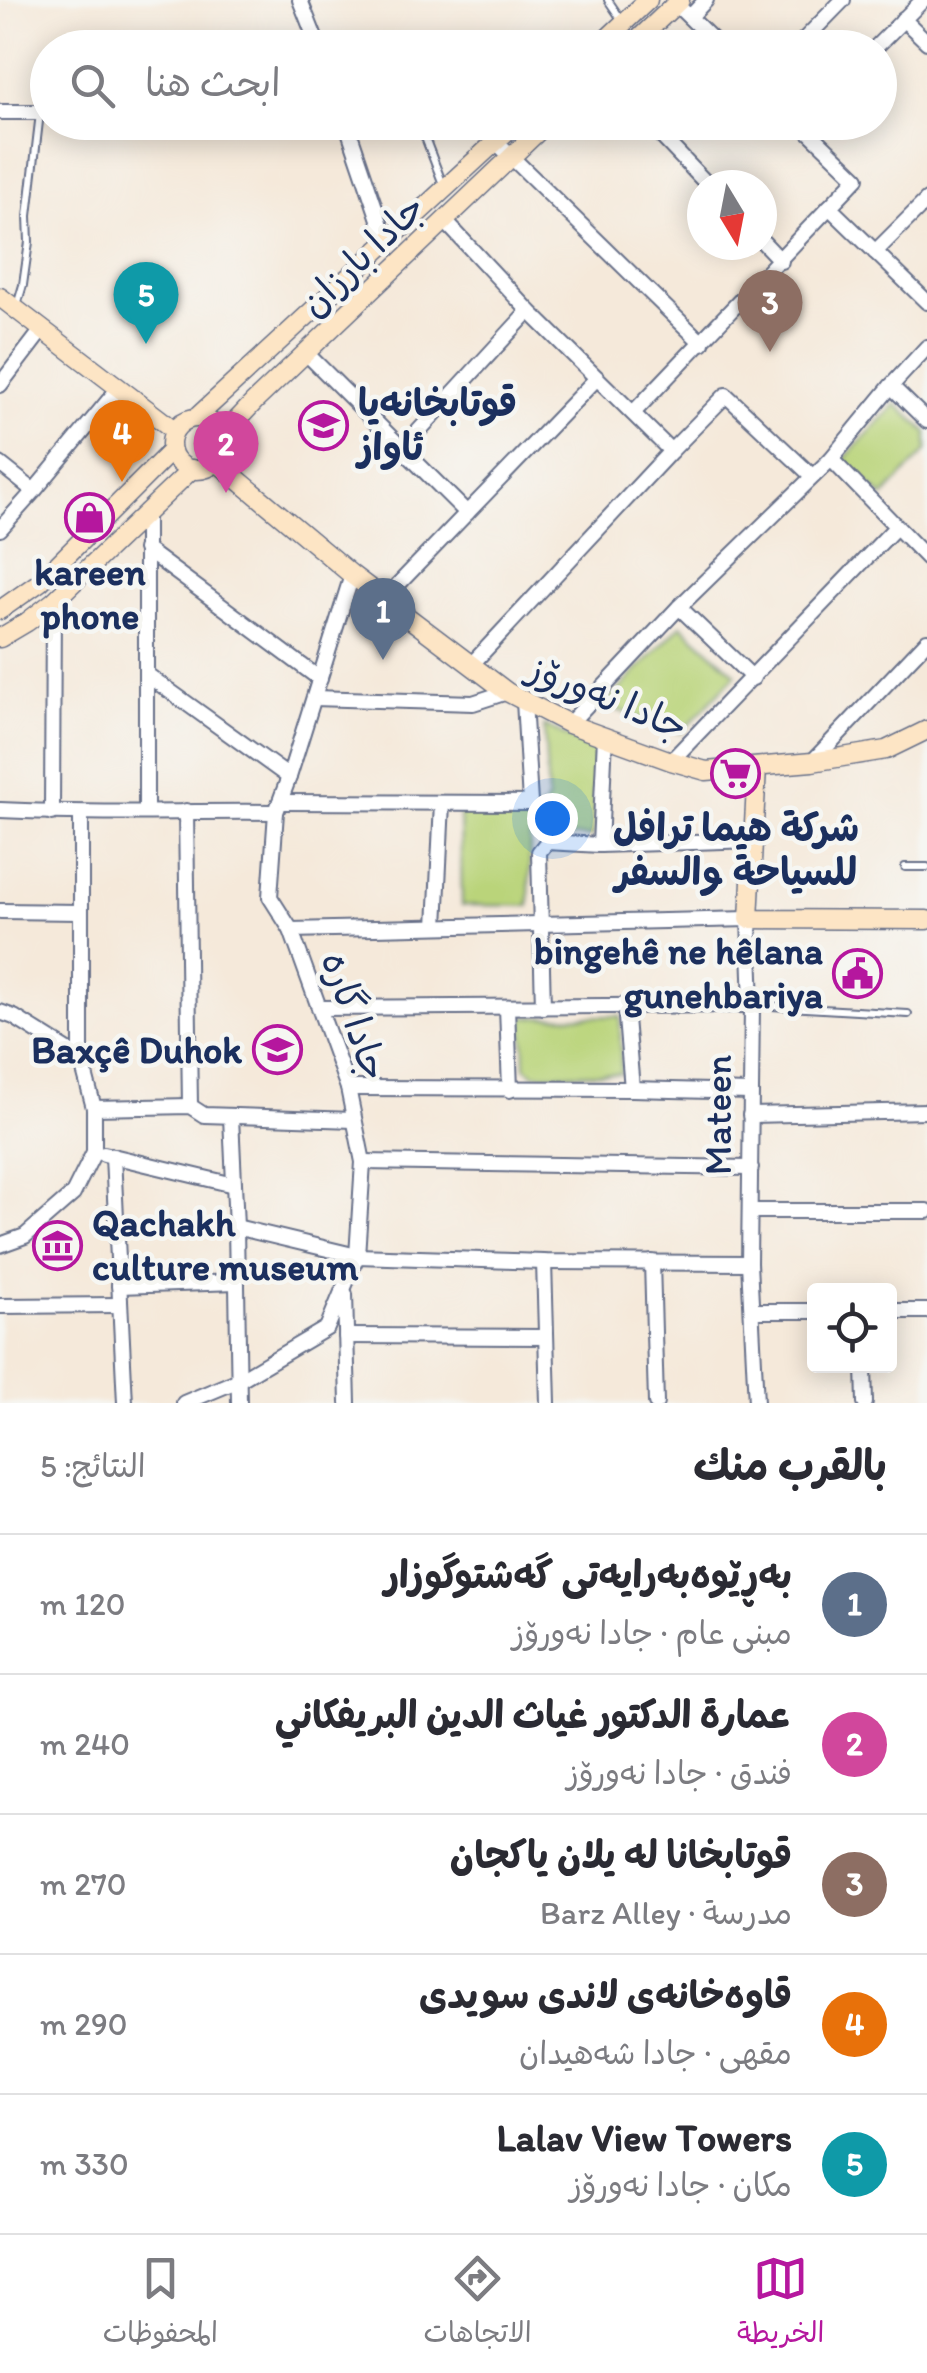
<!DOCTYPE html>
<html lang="ar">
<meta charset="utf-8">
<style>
:root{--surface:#fff;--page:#f7f7f7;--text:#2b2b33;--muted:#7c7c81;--line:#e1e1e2;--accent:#b5179e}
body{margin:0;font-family:Itim,"Playpen Sans Arabic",sans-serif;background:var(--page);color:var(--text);direction:rtl}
.controls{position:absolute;right:30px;bottom:30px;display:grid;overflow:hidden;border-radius:10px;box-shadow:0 5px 25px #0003}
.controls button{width:90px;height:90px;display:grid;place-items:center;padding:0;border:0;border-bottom:2px solid var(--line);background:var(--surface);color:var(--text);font:50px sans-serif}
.compass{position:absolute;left:687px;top:170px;width:90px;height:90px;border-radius:50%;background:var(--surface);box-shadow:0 5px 25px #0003;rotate:170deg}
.you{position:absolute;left:552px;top:818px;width:35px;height:35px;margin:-25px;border:8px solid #fff;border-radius:50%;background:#1a73e8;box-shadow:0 0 0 15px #1a73e833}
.badge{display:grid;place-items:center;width:65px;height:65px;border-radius:50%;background:var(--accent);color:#fff;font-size:32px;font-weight:700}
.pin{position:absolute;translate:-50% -82px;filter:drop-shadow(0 2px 5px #0008)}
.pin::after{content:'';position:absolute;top:52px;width:35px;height:30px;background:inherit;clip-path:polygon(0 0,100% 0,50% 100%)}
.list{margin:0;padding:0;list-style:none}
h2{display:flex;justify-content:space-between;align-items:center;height:130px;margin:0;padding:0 40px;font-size:42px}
h2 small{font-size:32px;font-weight:400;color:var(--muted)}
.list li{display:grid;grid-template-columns:65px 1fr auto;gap:30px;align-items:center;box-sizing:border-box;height:140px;padding:0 40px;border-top:2px solid var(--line)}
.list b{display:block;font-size:38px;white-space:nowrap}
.list p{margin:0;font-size:32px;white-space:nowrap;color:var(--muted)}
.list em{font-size:32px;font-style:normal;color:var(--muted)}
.icon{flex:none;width:55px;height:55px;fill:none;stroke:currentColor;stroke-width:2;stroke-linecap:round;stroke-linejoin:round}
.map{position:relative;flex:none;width:927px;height:1403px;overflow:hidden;direction:ltr}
.search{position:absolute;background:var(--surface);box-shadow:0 5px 25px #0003;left:30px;right:30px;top:30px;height:110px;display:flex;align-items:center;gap:25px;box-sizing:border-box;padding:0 35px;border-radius:55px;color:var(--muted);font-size:38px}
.sheet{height:830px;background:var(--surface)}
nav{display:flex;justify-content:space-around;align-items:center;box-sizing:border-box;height:140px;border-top:2px solid var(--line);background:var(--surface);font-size:28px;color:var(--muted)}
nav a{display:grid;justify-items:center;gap:5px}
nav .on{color:var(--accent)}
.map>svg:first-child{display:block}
</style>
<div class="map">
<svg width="927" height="1403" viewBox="0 0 927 1403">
<rect width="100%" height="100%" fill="#f6f6f2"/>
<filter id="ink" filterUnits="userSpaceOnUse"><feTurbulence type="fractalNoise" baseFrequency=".01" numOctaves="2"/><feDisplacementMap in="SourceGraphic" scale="20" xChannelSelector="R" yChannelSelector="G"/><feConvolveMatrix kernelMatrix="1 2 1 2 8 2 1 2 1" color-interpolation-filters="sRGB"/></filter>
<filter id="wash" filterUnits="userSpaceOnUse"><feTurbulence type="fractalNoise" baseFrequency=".0048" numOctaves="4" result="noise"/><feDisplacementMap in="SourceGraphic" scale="40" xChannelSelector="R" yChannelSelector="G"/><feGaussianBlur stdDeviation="2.25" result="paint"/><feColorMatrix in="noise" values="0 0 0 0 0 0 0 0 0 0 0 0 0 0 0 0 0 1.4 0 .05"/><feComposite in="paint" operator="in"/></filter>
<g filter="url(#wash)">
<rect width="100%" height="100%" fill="#f5e9da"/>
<g fill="#bad47a" stroke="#6a826c" stroke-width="2.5">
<polygon points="896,404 927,432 927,450 883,497 843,460"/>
<polygon points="681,625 736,674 681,733 604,705"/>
<polygon points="544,726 595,749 593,837 530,836 529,906 462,905 460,811 538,810 544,806 548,798"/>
<polygon points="620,1016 621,1073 534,1074 525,1067 523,1017"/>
</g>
</g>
<g filter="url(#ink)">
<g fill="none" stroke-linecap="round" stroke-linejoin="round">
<defs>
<g id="lane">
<polyline points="608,0 623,22"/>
<polyline points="419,122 444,187"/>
<polyline points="16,309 23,285 29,242 28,216 40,113"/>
<polyline points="905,867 927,867"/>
<polyline points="754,1005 908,1014"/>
</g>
<g id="street">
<polyline points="300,0 319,48"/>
<polyline points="676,4 721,48"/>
<polyline points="690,17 706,0"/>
<polyline points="903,19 927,42"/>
<polyline points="796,48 843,0"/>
<polyline points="875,48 923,0"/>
<polyline points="0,112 48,112"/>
<polyline points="346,122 387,243"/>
<polyline points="648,122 708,185"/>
<polyline points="496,142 702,343"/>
<polyline points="829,207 927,302"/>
<polyline points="444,220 529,311 671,451"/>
<polyline points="762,241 781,261"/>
<polyline points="875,252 927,200"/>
<polyline points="307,354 467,513"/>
<polyline points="0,385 42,330"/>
<polyline points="891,386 927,421"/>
<polyline points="633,413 857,178 799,122"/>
<polyline points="402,449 529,311"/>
<polyline points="831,459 927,558"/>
<polyline points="0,464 34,491"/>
<polyline points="146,511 146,812"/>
<polyline points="0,529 34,491 119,388"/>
<polyline points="145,549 320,679"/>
<polyline points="384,599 597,378"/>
<polyline points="679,607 753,678"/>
<polyline points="471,665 671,451 726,395 812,476"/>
<polyline points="146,674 289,777"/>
<polyline points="314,698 473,703 507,692"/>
<polyline points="569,724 679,607 831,459 891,386 927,347"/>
<polyline points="671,761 896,527"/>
<polyline points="812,762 927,641"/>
<polyline points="280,802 530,803 524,701"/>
<path d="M0,810C92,815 184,811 276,812"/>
<polyline points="186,811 190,1106"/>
<polyline points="52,813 53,602"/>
<polyline points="600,845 605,736"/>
<polyline points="0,911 80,912"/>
<polyline points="436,926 442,803"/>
<polyline points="291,930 749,919 752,1005 749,1263 756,1403"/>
<polyline points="625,1006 632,1089"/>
<polyline points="507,1007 510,1090"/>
<polyline points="543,1007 539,852 547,842 600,845 754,840"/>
<polyline points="320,1008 752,1005"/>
<polyline points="0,1012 14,1017 81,1059 94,1108 94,1152 73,1194 25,1236 0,1245"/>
<polyline points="81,1059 81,814"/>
<polyline points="348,1088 632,1089 750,1092"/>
<polyline points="94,1108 190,1106 204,1115 354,1120"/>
<polyline points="750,1115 927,1111"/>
<polyline points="231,1117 236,1227 239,1403"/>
<polyline points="104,1154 234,1185"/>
<polyline points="113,1156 125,1403"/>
<polyline points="363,1162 751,1168"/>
<polyline points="750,1211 927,1211"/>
<polyline points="236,1227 357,1256 544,1262 749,1263"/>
<polyline points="544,1262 548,1403"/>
<polyline points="652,1262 656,1403"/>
<polyline points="119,1286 237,1282"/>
<polyline points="345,1294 348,1403"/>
<polyline points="0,1306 120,1305"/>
<polyline points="752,1311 814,1311"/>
<polyline points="890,1311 927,1311"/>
<polyline points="346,1336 546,1337"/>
<polyline points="864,1366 865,1403"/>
<polyline points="184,1403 239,1380 327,1328 357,1256 363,1162 348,1088 291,930 270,897 276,812 289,777 352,575"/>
</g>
<g id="secondary">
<polyline points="597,48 648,0"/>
<polyline points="629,48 680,0"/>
<polyline points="0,297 174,430"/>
<polyline points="197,417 517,122"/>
<circle cx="197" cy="444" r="26"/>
<polyline points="222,436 254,402 548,122"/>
<polyline points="217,462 352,575 507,692 569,724 671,761 706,771 812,762 886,750 927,730"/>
<polyline points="0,610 40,582 171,451"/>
<polyline points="0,638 27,622 53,602 192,469"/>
<polyline points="757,767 749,919 927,920"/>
</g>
</defs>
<use href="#lane" stroke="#677089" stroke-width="10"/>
<use href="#street" stroke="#677089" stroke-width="18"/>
<use href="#secondary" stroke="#677089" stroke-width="21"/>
<use href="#lane" stroke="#fff" stroke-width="6"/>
<use href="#street" stroke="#fff" stroke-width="14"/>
<use href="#secondary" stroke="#fde5c5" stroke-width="18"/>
</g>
</g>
<defs>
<symbol id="school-ring" viewBox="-11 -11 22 22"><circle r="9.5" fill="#f6f6f2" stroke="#b5179e" stroke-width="1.5"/><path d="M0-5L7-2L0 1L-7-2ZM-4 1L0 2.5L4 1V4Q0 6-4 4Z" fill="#b5179e"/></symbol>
<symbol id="shop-ring" viewBox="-11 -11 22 22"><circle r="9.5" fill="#f6f6f2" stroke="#b5179e" stroke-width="1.5"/><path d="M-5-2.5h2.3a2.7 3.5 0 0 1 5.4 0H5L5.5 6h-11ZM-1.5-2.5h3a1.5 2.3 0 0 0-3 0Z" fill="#b5179e"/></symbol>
<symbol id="supermarket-ring" viewBox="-11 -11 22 22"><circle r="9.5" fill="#f6f6f2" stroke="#b5179e" stroke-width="1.5"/><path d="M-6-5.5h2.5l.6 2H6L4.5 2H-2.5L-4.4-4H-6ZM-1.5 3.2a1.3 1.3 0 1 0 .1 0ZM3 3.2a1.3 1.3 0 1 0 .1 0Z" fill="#b5179e"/></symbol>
<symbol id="civic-ring" viewBox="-11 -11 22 22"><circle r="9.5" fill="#f6f6f2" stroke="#b5179e" stroke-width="1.5"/><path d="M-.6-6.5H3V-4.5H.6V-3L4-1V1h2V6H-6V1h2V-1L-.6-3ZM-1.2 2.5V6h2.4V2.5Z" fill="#b5179e"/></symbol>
<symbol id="museum-ring" viewBox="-11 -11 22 22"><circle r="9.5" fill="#f6f6f2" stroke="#b5179e" stroke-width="1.5"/><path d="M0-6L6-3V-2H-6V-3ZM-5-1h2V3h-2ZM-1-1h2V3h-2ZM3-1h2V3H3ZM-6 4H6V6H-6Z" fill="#b5179e"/></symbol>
</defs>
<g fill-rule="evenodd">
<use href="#school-ring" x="296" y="398" width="55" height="55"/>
<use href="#shop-ring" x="62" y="490" width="55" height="55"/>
<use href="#supermarket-ring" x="708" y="746" width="55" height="55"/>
<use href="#civic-ring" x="830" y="946" width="55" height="55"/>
<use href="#school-ring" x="250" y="1022" width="55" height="55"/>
<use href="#museum-ring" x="30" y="1218" width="55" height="55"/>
</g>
<g text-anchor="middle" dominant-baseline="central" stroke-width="9" stroke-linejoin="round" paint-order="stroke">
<g font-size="38" fill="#1b2f5e" stroke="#f6f6f2">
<text transform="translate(362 255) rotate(-44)">جادا بارزان</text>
<text transform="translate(608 697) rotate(22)">جادا نەورۆز</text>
<text transform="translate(355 1016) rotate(71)">جادا گارە</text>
<text transform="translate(718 1115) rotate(-90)">Mateen</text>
</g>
<g font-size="38" font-weight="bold" fill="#1b2f5e" stroke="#f6f6f2" text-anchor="start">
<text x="358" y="403">قوتابخانەیا<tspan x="358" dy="44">ئاواز</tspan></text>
<text x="90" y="572" text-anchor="middle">kareen<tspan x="90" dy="44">phone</tspan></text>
<text x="736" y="828" text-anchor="middle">شركة هيما ترافل<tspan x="736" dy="44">للسياحة والسفر</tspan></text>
<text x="823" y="951" text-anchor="end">bingehê ne hêlana<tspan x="823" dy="44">gunehbariya</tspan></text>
<text x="242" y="1050" text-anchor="end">Baxçê Duhok</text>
<text x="92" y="1223">Qachakh<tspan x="92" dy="44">culture museum</tspan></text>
</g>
</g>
</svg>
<div class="controls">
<button><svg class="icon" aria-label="locate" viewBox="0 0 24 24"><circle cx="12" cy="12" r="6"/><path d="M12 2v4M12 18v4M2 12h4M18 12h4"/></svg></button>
</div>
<svg class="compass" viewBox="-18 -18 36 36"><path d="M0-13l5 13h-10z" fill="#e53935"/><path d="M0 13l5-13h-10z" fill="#7c7c81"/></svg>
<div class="you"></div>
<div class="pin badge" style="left:383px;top:660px;background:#5c6f8a">1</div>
<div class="pin badge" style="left:226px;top:493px;background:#d1479c">2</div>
<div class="pin badge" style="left:770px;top:352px;background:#8d6e63">3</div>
<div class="pin badge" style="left:122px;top:482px;background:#e8710a">4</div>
<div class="pin badge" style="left:146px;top:344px;background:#0f9aa8">5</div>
<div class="search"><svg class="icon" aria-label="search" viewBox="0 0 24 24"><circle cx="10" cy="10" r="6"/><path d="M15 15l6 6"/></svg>ابحث هنا</div>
</div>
<section class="sheet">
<h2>بالقرب منك<small>النتائج: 5</small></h2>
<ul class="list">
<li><span class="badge" style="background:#5c6f8a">1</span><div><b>بەڕێوەبەرایەتی گەشتوگوزار</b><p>مبنى عام · جادا نەورۆز</p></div><em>120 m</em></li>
<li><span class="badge" style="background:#d1479c">2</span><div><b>عمارة الدكتور غياث الدين البريفكاني</b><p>فندق · جادا نەورۆز</p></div><em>240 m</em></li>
<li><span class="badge" style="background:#8d6e63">3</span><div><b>قوتابخانا له يلان ياكجان</b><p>مدرسة · Barz Alley</p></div><em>270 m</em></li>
<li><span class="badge" style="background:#e8710a">4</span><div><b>قاوەخانەی لاندی سویدی</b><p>مقهى · جادا شەهیدان</p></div><em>290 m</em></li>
<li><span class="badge" style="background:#0f9aa8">5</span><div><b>Lalav View Towers</b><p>مكان · جادا نەورۆز</p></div><em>330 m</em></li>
</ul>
</section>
<nav>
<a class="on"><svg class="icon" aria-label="map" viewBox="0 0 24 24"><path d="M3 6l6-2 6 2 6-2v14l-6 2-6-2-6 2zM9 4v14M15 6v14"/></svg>الخريطة</a>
<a><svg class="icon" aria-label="directions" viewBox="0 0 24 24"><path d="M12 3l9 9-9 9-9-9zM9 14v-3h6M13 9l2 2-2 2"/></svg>الاتجاهات</a>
<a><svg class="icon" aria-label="saved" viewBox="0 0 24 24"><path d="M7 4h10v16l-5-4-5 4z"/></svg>المحفوظات</a>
</nav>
